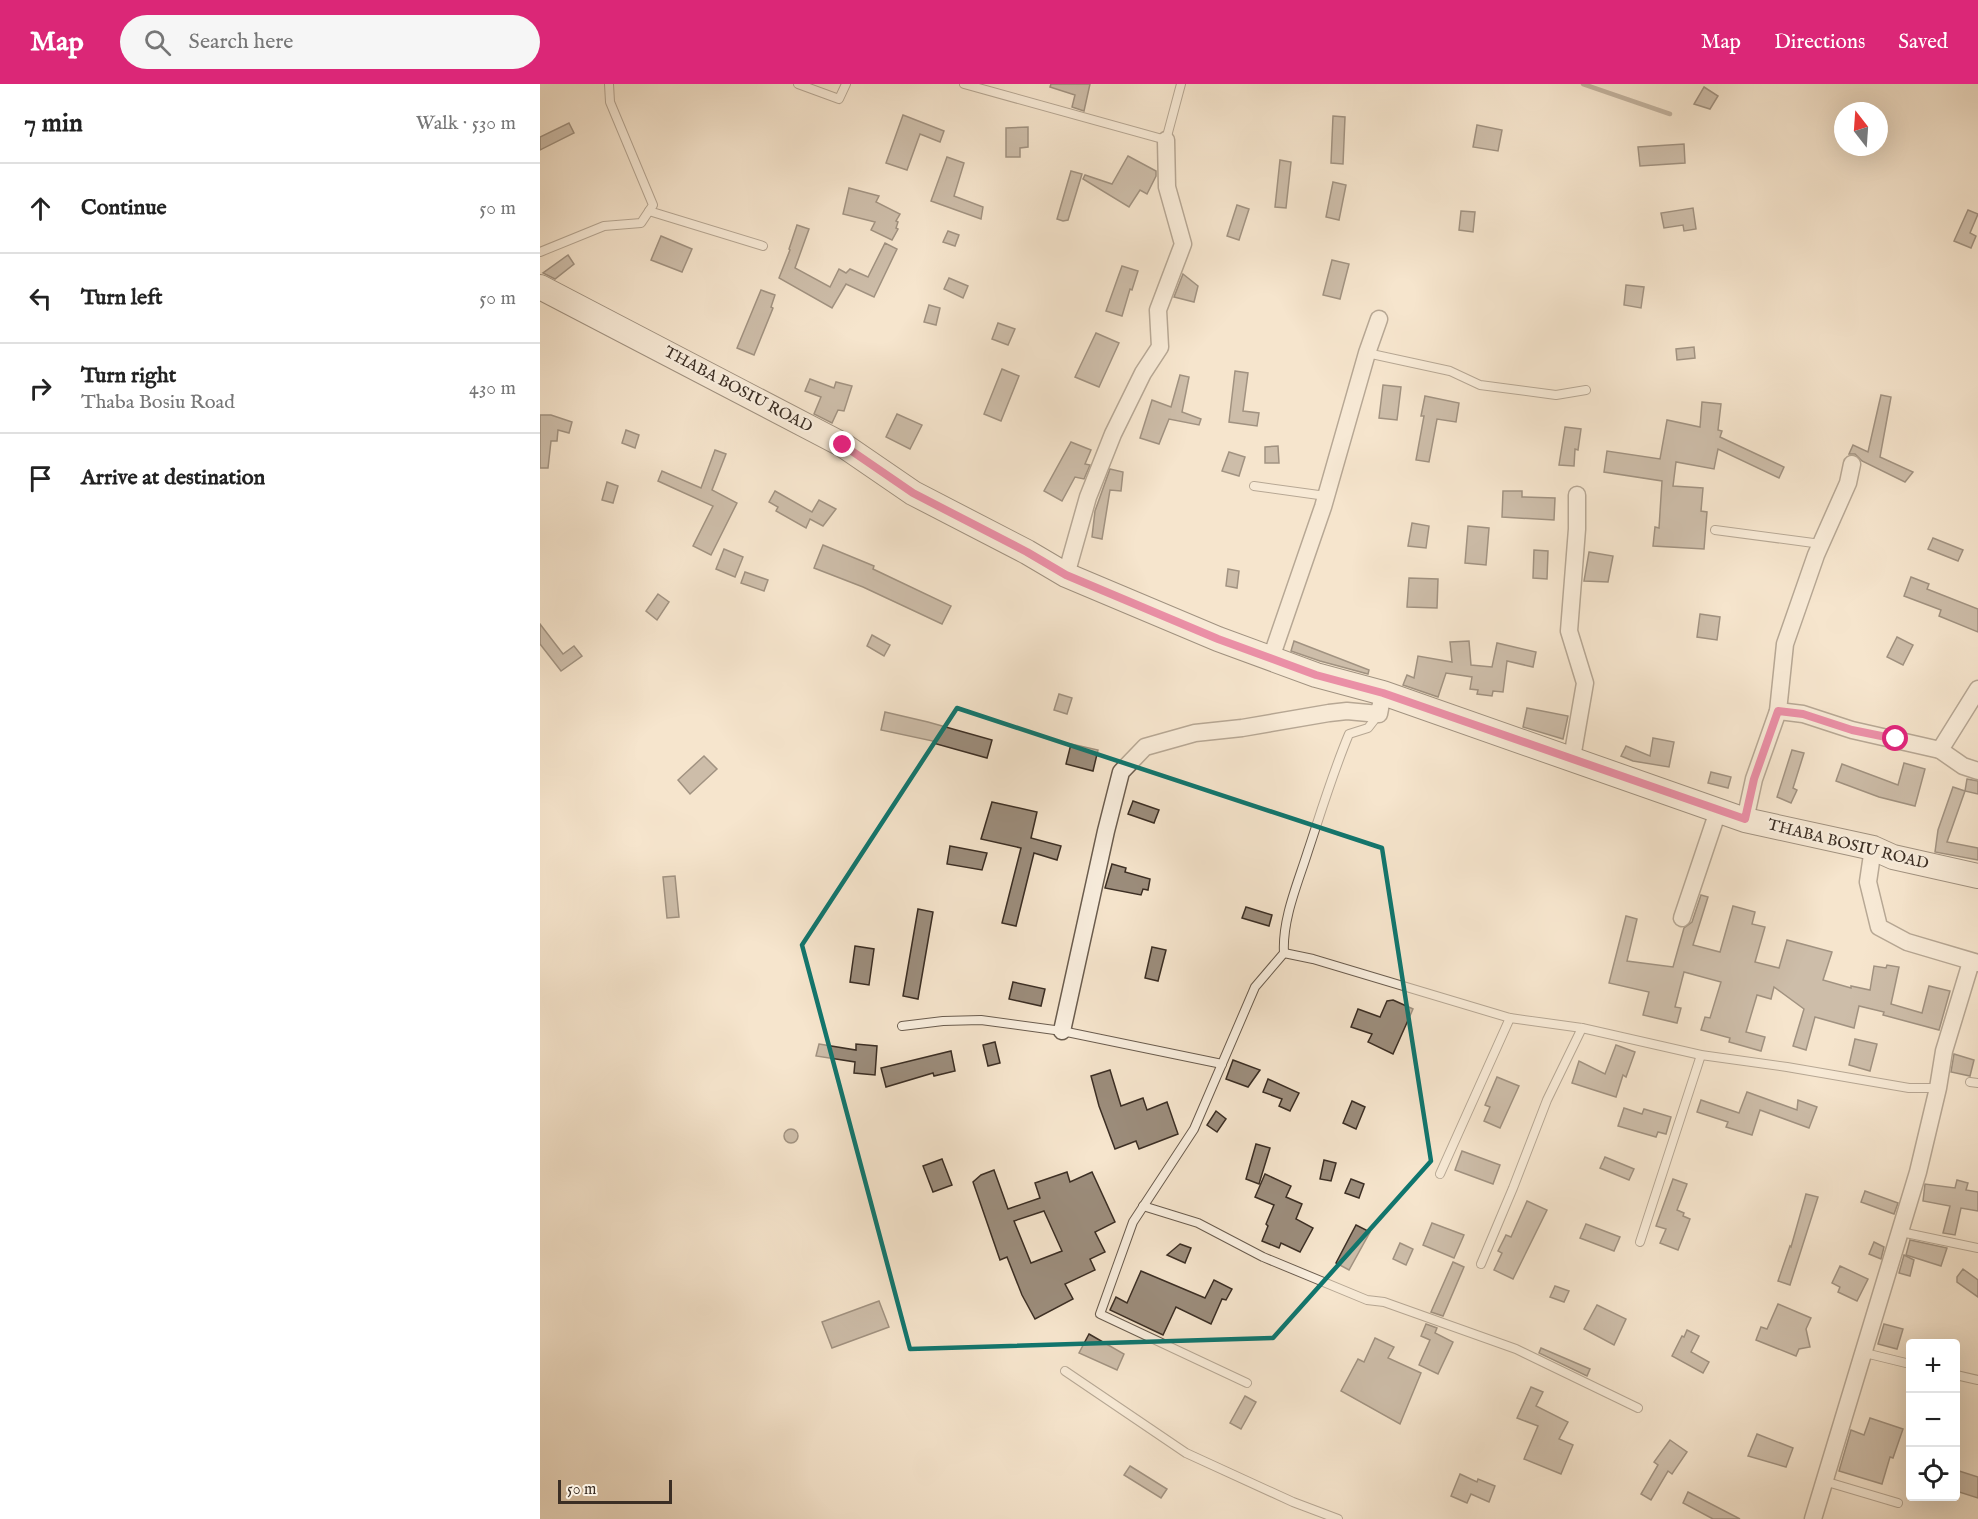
<!DOCTYPE html>
<meta charset="utf-8">
<style>
:root{--surface:#fff;--page:#f6f6f6;--text:#222;--muted:#767676;--line:#e0e0e0;--accent:#db2777}
body{margin:0;font-family:"IM FELL English",serif;background:var(--page);color:var(--text)}
.controls{position:absolute;right:18px;bottom:18px;display:grid;overflow:hidden;border-radius:6px;box-shadow:0 6px 24px #0002}
.controls button{width:54px;height:54px;display:grid;place-items:center;padding:0;border:0;border-bottom:2px solid var(--line);background:var(--surface);color:var(--text);font:30px sans-serif}
.compass{position:absolute;left:1294px;top:18px;width:54px;height:54px;border-radius:50%;background:var(--surface);box-shadow:0 6px 24px #0002;rotate:343deg}
.scale{position:absolute;left:18px;bottom:15px;width:114px;box-sizing:border-box;padding-left:6px;border:3px solid #3b2e24;border-top:0;font-size:16px;line-height:21px;white-space:nowrap;color:#3b2e24;-webkit-text-stroke:4px #f9eede;paint-order:stroke}
.stop{position:absolute;width:18px;height:18px;margin:-14px;border:4px solid #db2777;border-radius:50%;background:#fff}
.stop.end{background:#db2777;border-color:#fff;box-shadow:0 2px 6px #0008}
.list{margin:0;padding:0;list-style:none}
h2{display:flex;justify-content:space-between;align-items:center;height:78px;margin:0;padding:0 24px;font-size:26px}
h2 small{font-size:20px;font-weight:400;color:var(--muted)}
.list li{display:grid;grid-template-columns:39px 1fr auto;gap:18px;align-items:center;box-sizing:border-box;height:90px;padding:0 24px;border-top:2px solid var(--line)}
.list b{display:block;font-size:22px;white-space:nowrap}
.list p{margin:0;font-size:20px;white-space:nowrap;color:var(--muted)}
.list em{font-size:20px;font-style:normal;color:var(--muted)}
.icon{flex:none;width:33px;height:33px;fill:none;stroke:currentColor;stroke-width:2;stroke-linecap:round;stroke-linejoin:round}
.map{position:relative;flex:none;width:1438px;height:1435px;overflow:hidden}
header{display:flex;align-items:center;gap:36px;box-sizing:border-box;height:84px;padding:0 30px;background:var(--accent);color:#fff}
header strong{font-size:28px}
nav{display:flex;gap:33px;margin-inline-start:auto;font-size:21px}
.search{width:420px;height:54px;background:var(--page);display:flex;align-items:center;gap:15px;box-sizing:border-box;padding:0 21px;border-radius:33px;color:var(--muted);font-size:22px}
main{display:flex}
aside{flex:1;background:var(--surface)}
.map>svg:first-child{display:block}
</style>
<header>
<strong>Map</strong>
<div class="search"><svg class="icon" aria-label="search" viewBox="0 0 24 24"><circle cx="10" cy="10" r="6"/><path d="M15 15l6 6"/></svg>Search here</div>
<nav><a>Map</a><a>Directions</a><a>Saved</a></nav>
</header>
<main>
<aside>
<h2>7 min<small>Walk · 530 m</small></h2>
<ul class="list">
<li><svg class="icon" aria-label="ahead" viewBox="0 0 24 24"><path d="M12 20V5M6 11l6-6 6 6"/></svg><div><b>Continue</b></div><em>50 m</em></li>
<li><svg class="icon" aria-label="left" viewBox="0 0 24 24"><path d="M17 20v-9H6M10 6l-5 5 5 5"/></svg><div><b>Turn left</b></div><em>50 m</em></li>
<li><svg class="icon" aria-label="right" viewBox="0 0 24 24"><path d="M7 20v-9h11M14 6l5 5-5 5"/></svg><div><b>Turn right</b><p>Thaba Bosiu Road</p></div><em>430 m</em></li>
<li><svg class="icon" aria-label="arrive" viewBox="0 0 24 24"><path d="M6 21V4h12l-3 4 3 4H6"/></svg><div><b>Arrive at destination</b></div></li>
</ul>
</aside>
<div class="map">
<svg width="1438" height="1435" viewBox="0 0 1438 1435">
<rect width="100%" height="100%" fill="#f6e5cd"/>
<filter id="stains"><feTurbulence type="fractalNoise" baseFrequency=".00333" numOctaves="4"/><feColorMatrix values="0 0 0 0 .2 0 0 0 0 .09 0 0 0 0 .02 0 0 0 .5 -.17"/></filter>
<radialGradient id="worn" r=".72"><stop offset=".6" stop-color="#630" stop-opacity="0"/><stop offset="1" stop-color="#630" stop-opacity=".3"/></radialGradient>
<g fill="none" stroke-linecap="round" stroke-linejoin="round">
<polyline stroke="#857767" stroke-width="4.5" points="1043,0 1130,30"/>
</g>
<g fill="#9c8d7c" stroke="#3b2e24" stroke-width="1.5" fill-rule="evenodd">
<polygon points="511,0 550,0 544,27 532,23 535,11 510,3"/>
<polygon points="1164,3 1178,12 1170,25 1154,20"/>
<polygon points="363,31 404,47 400,58 380,50 367,86 346,79"/>
<polygon points="793,32 805,33 803,80 791,79"/>
<polygon points="29,39 34,49 0,66 0,53"/>
<polygon points="937,41 962,46 958,67 933,63"/>
<polygon points="488,43 488,63 480,64 480,73 466,73 466,44"/>
<polygon points="1144,60 1145,79 1100,82 1098,63"/>
<polygon points="588,72 616,87 616,92 607,110 600,106 589,123 543,95 545,91 572,100"/>
<polygon points="407,73 424,79 414,112 443,123 441,135 391,117"/>
<polygon points="740,76 751,78 746,124 735,123"/>
<polygon points="531,87 542,90 528,136 523,137 517,135"/>
<polygon points="793,98 806,101 799,136 786,133"/>
<polygon points="309,104 339,112 336,118 360,130 356,137 358,138 356,144 358,145 352,156 331,146 335,138 303,130"/>
<polygon points="697,121 709,125 699,156 687,152"/>
<polygon points="1153,124 1156,145 1144,147 1143,141 1124,144 1121,129"/>
<polygon points="1428,126 1438,130 1430,149 1436,152 1431,164 1414,157"/>
<polygon points="921,127 935,128 933,148 919,146"/>
<polygon points="257,141 269,145 255,184 290,203 299,185 306,189 310,185 328,193 345,159 357,165 334,213 306,200 292,224 239,194 250,166 249,165"/>
<polygon points="408,147 419,151 415,162 403,158"/>
<polygon points="121,152 152,165 142,188 111,176"/>
<polygon points="28,171 34,180 15,195 3,189"/>
<polygon points="792,176 809,180 800,215 783,211"/>
<polygon points="582,182 598,187 592,206 590,205 582,232 566,227"/>
<polygon points="643,190 658,202 654,218 634,213"/>
<polygon points="409,194 428,202 423,214 404,205"/>
<polygon points="1086,201 1104,203 1101,224 1084,221"/>
<polygon points="221,206 235,211 231,223 233,224 214,271 197,264"/>
<polygon points="389,221 400,224 396,241 384,238"/>
<polygon points="458,239 475,245 468,261 452,255"/>
<polygon points="556,249 579,259 559,303 535,293"/>
<polygon points="1154,263 1155,274 1137,276 1136,265"/>
<polygon points="462,285 479,292 461,337 444,330"/>
<polygon points="695,287 708,289 703,327 719,329 717,342 689,338"/>
<polygon points="640,291 649,293 642,328 661,335 659,341 629,335 619,360 600,354 612,316 631,323"/>
<polygon points="270,295 294,304 296,298 312,302 304,327 298,326 292,339 274,330 281,313 265,307"/>
<polygon points="843,301 861,303 857,336 839,334"/>
<polygon points="1341,311 1351,313 1340,373 1373,388 1365,398 1322,377 1315,370 1309,370 1313,361 1328,368"/>
<polygon points="885,312 919,319 916,338 897,335 889,378 876,376 884,332 881,332"/>
<polygon points="1162,318 1181,320 1178,346 1182,347 1180,353 1244,383 1239,394 1178,365 1174,385 1136,378 1133,402 1163,404 1161,427 1167,428 1164,465 1113,462 1115,443 1119,444 1122,397 1064,388 1067,367 1120,375 1127,336 1160,343"/>
<polygon points="357,330 382,341 370,365 346,353"/>
<polygon points="0,331 11,331 32,338 29,349 18,346 17,357 11,357 8,384 0,384"/>
<polygon points="1025,343 1041,345 1038,366 1035,365 1034,382 1019,381"/>
<polygon points="86,346 99,351 95,364 82,359"/>
<polygon points="531,358 551,366 545,380 550,381 544,395 535,393 522,417 504,407"/>
<polygon points="738,362 739,379 725,379 725,363"/>
<polygon points="175,366 186,370 172,406 197,419 171,471 153,462 173,422 118,397 122,387 161,404"/>
<polygon points="689,368 705,373 699,392 682,387"/>
<polygon points="570,385 583,388 581,407 570,406 562,455 552,453 555,427"/>
<polygon points="67,398 78,402 73,419 62,416"/>
<polygon points="235,407 272,428 279,416 296,425 283,442 270,435 266,444 236,427 238,423 229,418"/>
<polygon points="963,407 982,407 982,413 1015,414 1014,436 962,433"/>
<polygon points="872,439 889,442 886,464 868,462"/>
<polygon points="928,442 949,444 946,481 925,479"/>
<polygon points="1393,454 1423,466 1418,477 1388,465"/>
<polygon points="283,461 334,482 333,485 411,522 402,540 323,503 274,484"/>
<polygon points="184,465 203,473 195,493 176,485"/>
<polygon points="994,466 1008,467 1007,495 993,494"/>
<polygon points="1049,468 1073,472 1068,498 1044,497"/>
<polygon points="688,485 699,487 697,504 686,502"/>
<polygon points="205,488 228,496 224,507 201,499"/>
<polygon points="1371,493 1389,500 1387,505 1438,525 1438,548 1399,532 1401,526 1364,512"/>
<polygon points="869,494 898,495 897,524 867,523"/>
<polygon points="118,510 129,518 117,536 106,527"/>
<polygon points="1160,530 1180,533 1177,556 1157,553"/>
<polygon points="0,540 23,570 34,562 42,572 21,587 0,560"/>
<polygon points="332,551 350,561 344,572 327,562"/>
<polygon points="1357,553 1373,561 1363,581 1347,573"/>
<polygon points="754,557 829,586 828,590 780,577 751,567"/>
<polygon points="929,557 931,581 952,583 957,559 996,568 993,583 967,577 963,608 953,607 952,612 937,610 938,606 930,605 932,593 906,589 898,613 863,601 867,591 874,594 878,572 912,578 910,558"/>
<polygon points="519,610 532,614 527,630 514,626"/>
<polygon points="987,624 1028,632 1023,655 983,643"/>
<polygon points="345,628 388,638 452,656 447,674 393,659 393,657 341,646"/>
<polygon points="1113,654 1134,658 1129,683 1093,677 1081,672 1086,662 1110,672"/>
<polygon points="531,660 558,666 553,687 526,680"/>
<polygon points="1252,666 1264,669 1253,704 1257,706 1251,719 1237,713"/>
<polygon points="164,672 177,685 150,710 138,696"/>
<polygon points="1364,679 1385,685 1375,722 1339,713 1296,697 1302,680 1358,701"/>
<polygon points="1171,688 1191,693 1188,704 1168,699"/>
<polygon points="1427,695 1438,697 1438,710 1425,707"/>
<polygon points="1413,703 1425,707 1407,758 1438,764 1438,776 1395,768 1398,746"/>
<polygon points="593,717 619,726 614,739 588,730"/>
<polygon points="452,718 497,728 491,754 521,762 517,776 494,769 476,842 462,839 481,764 441,755"/>
<polygon points="410,762 447,769 442,786 407,780"/>
<polygon points="572,780 586,784 585,788 610,795 608,806 603,805 601,811 565,804"/>
<polygon points="135,792 139,833 127,834 123,793"/>
<polygon points="1161,811 1168,813 1153,861 1180,868 1193,822 1215,828 1212,840 1225,843 1215,878 1239,884 1247,856 1292,868 1283,896 1311,904 1311,902 1330,906 1334,882 1346,884 1347,881 1359,883 1351,920 1382,929 1389,902 1410,907 1399,946 1343,931 1344,928 1319,922 1314,944 1275,933 1266,966 1253,962 1264,925 1234,903 1231,915 1217,911 1206,948 1225,953 1221,967 1189,958 1190,954 1161,946 1165,933 1170,934 1181,898 1144,888 1135,923 1141,924 1137,939 1103,931 1109,908 1069,899 1086,832 1097,835 1087,877 1133,883 1144,844 1152,838"/>
<polygon points="706,823 732,831 729,842 702,834"/>
<polygon points="378,825 393,828 378,915 363,912"/>
<polygon points="315,862 334,865 329,901 310,898"/>
<polygon points="612,863 626,866 618,897 605,894"/>
<polygon points="473,898 505,905 501,922 469,915"/>
<polygon points="853,916 873,925 853,970 828,958 832,950 811,943 818,925 840,933 847,917"/>
<polygon points="1315,955 1337,960 1330,987 1309,981"/>
<polygon points="455,958 460,979 448,982 443,961"/>
<polygon points="279,960 316,966 316,960 337,962 335,991 314,989 315,978 276,972"/>
<polygon points="1076,961 1095,968 1086,993 1083,991 1076,1013 1032,999 1039,977 1065,990"/>
<polygon points="411,967 415,987 394,992 393,989 346,1003 341,984"/>
<polygon points="1414,970 1434,976 1430,992 1411,988"/>
<polygon points="693,976 720,986 708,1003 686,995"/>
<polygon points="570,986 581,1022 603,1014 607,1026 627,1018 638,1050 599,1065 596,1057 575,1065 559,1022 551,992"/>
<polygon points="957,993 979,1002 960,1044 944,1037 950,1023 945,1021"/>
<polygon points="728,995 759,1009 750,1027 739,1022 742,1015 723,1008"/>
<polygon points="1207,1008 1257,1026 1258,1016 1277,1023 1269,1044 1220,1026 1212,1051 1186,1043 1188,1038 1157,1028 1161,1016 1199,1029"/>
<polygon points="812,1017 825,1023 816,1045 803,1039"/>
<polygon points="1084,1024 1102,1030 1104,1025 1131,1033 1126,1050 1118,1048 1116,1053 1078,1042"/>
<polygon points="676,1027 686,1035 677,1048 667,1041"/>
<circle cx="251" cy="1052" r="7"/>
<polygon points="716,1060 730,1064 719,1100 706,1095"/>
<polygon points="922,1067 960,1081 953,1100 915,1086"/>
<polygon points="1065,1073 1094,1085 1089,1096 1060,1084"/>
<polygon points="402,1075 412,1101 393,1108 383,1082"/>
<polygon points="784,1076 796,1079 791,1097 780,1095"/>
<path d="M454,1086L468,1125L500,1114L495,1099L527,1088L530,1098L552,1088L575,1138L555,1148L565,1168L550,1175L555,1186L525,1200L533,1215L495,1235L482,1211L467,1173L460,1176L433,1098L441,1091ZM504,1127L522,1167L491,1179L474,1137Z"/>
<polygon points="725,1090 751,1102 746,1113 762,1120 756,1135 773,1144 760,1168 741,1159 739,1164 722,1157 728,1142 726,1140 734,1121 715,1113"/>
<polygon points="811,1095 824,1100 819,1114 805,1109"/>
<polygon points="1133,1095 1147,1100 1137,1126 1144,1129 1143,1132 1150,1135 1138,1166 1120,1159 1126,1145 1116,1142"/>
<polygon points="1417,1096 1428,1099 1426,1106 1438,1108 1438,1127 1421,1124 1415,1151 1403,1149 1410,1122 1383,1117 1385,1100 1415,1104"/>
<polygon points="1325,1107 1358,1119 1354,1130 1321,1118"/>
<polygon points="1266,1110 1278,1113 1250,1201 1238,1197 1250,1162 1251,1163"/>
<polygon points="987,1117 1007,1126 973,1195 954,1186 962,1169 958,1167 966,1151 971,1153"/>
<polygon points="892,1139 924,1151 914,1174 883,1161"/>
<polygon points="1046,1140 1080,1153 1074,1167 1040,1154"/>
<polygon points="816,1141 830,1148 809,1186 796,1179"/>
<polygon points="1370,1156 1407,1164 1401,1182 1366,1171"/>
<polygon points="1334,1158 1344,1163 1341,1175 1329,1170"/>
<polygon points="860,1159 873,1165 866,1181 853,1175"/>
<polygon points="640,1160 651,1164 645,1179 627,1171"/>
<polygon points="1364,1171 1374,1176 1370,1192 1359,1189"/>
<polygon points="913,1178 924,1183 903,1232 891,1228"/>
<polygon points="1300,1182 1328,1195 1317,1217 1298,1208 1300,1203 1292,1199"/>
<polygon points="1423,1185 1438,1196 1438,1213 1417,1198 1417,1193"/>
<polygon points="601,1187 665,1214 674,1196 692,1205 686,1216 682,1215 671,1240 636,1223 623,1251 570,1226 576,1213 587,1219"/>
<polygon points="1015,1202 1029,1207 1024,1218 1010,1213"/>
<polygon points="339,1217 349,1243 292,1264 282,1238"/>
<polygon points="1238,1220 1271,1234 1266,1245 1270,1263 1259,1265 1256,1272 1216,1256 1221,1243 1227,1245"/>
<polygon points="1057,1221 1086,1235 1074,1261 1044,1245"/>
<polygon points="886,1240 897,1244 895,1249 913,1258 898,1290 879,1281 890,1256 881,1252"/>
<polygon points="1344,1240 1363,1245 1357,1265 1338,1260"/>
<polygon points="1147,1246 1159,1252 1151,1268 1169,1278 1163,1289 1132,1272 1142,1252 1144,1253"/>
<polygon points="549,1250 584,1270 577,1286 539,1269"/>
<polygon points="835,1254 854,1263 848,1274 881,1289 860,1340 801,1307 818,1275 824,1278"/>
<polygon points="1001,1264 1050,1285 1047,1292 999,1269"/>
<polygon points="991,1303 1003,1308 996,1322 1028,1338 1019,1355 1033,1361 1021,1390 984,1375 998,1342 977,1334"/>
<polygon points="705,1312 716,1318 701,1345 690,1339"/>
<polygon points="1330,1334 1363,1345 1353,1374 1350,1373 1342,1400 1299,1387 1311,1346 1324,1351"/>
<polygon points="1217,1350 1253,1364 1246,1383 1208,1372"/>
<polygon points="1130,1356 1147,1368 1132,1390 1128,1387 1111,1416 1101,1410 1118,1381 1114,1378"/>
<polygon points="590,1382 627,1405 621,1414 584,1391"/>
<polygon points="1416,1386 1438,1393 1438,1414 1416,1407"/>
<polygon points="920,1390 937,1398 938,1395 955,1402 949,1418 931,1410 927,1419 911,1412"/>
<polygon points="1148,1408 1200,1435 1173,1435 1143,1419"/>
</g>
<g fill="none" stroke-linecap="round" stroke-linejoin="round">
<defs>
<g id="lane">
<polyline points="258,0 299,15 306,0"/>
<polyline points="424,0 626,56 641,0"/>
<polyline points="109,127 223,162"/>
<polyline points="0,168 64,142 101,139 113,121 70,18 69,0"/>
<polyline points="827,269 910,287 940,301 1016,311 1046,306"/>
<polyline points="714,402 786,412"/>
<polyline points="1175,446 1281,460"/>
<polyline points="744,869 773,875 970,934 1042,944 1161,971 1247,983 1369,1004 1398,1004"/>
<polyline points="362,942 403,937 441,936 522,947 682,980"/>
<polyline points="1430,998 1438,999"/>
<polyline points="900,1090 970,934"/>
<polyline points="603,1122 658,1139 723,1173 827,1216 844,1218 976,1265 1098,1324"/>
<polyline points="1361,1148 1438,1164"/>
<polyline points="1100,1158 1161,971"/>
<polyline points="941,1180 973,1104 1007,1016 1042,944"/>
<polyline points="1325,1269 1370,1280"/>
<polyline points="525,1287 646,1369 753,1418 798,1435"/>
<polyline points="1416,1291 1438,1296"/>
<path d="M707,1299L560,1230L593,1138L654,1045L715,903L744,869C742,835 758,799 768,767C781,728 793,688 809,650L828,644L839,630"/>
<polyline points="1284,1397 1358,1419"/>
</g>
<g id="street">
<polyline points="526,491 548,413 573,350 603,289 620,263 618,226 643,160 627,103 626,56"/>
<polyline points="731,574 783,423 827,269 839,235"/>
<polyline points="1438,605 1400,666 1423,682 1438,687"/>
<polyline points="1238,627 1263,630 1312,646 1400,666"/>
<polyline points="1032,674 1045,599 1029,547 1037,445 1037,411"/>
<polyline points="1205,736 1214,695 1238,627 1245,560 1276,471 1308,399 1312,380"/>
<polyline points="1333,764 1328,798 1339,843 1367,858 1438,879"/>
<polyline points="1142,834 1178,727"/>
<polyline points="522,947 566,747 581,688 605,663 655,649 702,644 789,629 807,627 839,630 843,609"/>
<polyline points="1273,1435 1378,1088 1398,1004 1404,967 1431,878"/>
</g>
<polyline id="secondary" points="0,203 303,361 373,409 487,468 526,491 678,555 776,591 843,609 1205,736 1333,764 1353,773 1438,792"/>
</defs>
<use href="#lane" stroke="#6a5c4e" stroke-width="10"/>
<use href="#street" stroke="#6a5c4e" stroke-width="19"/>
<use href="#secondary" stroke="#3b2e24" stroke-width="26"/>
<use href="#lane" stroke="#f9eede" stroke-width="8"/>
<use href="#street" stroke="#f9eede" stroke-width="16"/>
<use href="#secondary" stroke="#f9eede" stroke-width="24"/>
</g>
<g fill="none" stroke-linecap="round" stroke-linejoin="round">
<polyline stroke="#db2777" stroke-width="8" points="303,361 373,409 487,468 526,491 678,555 776,591 843,609 1205,735 1214,695 1238,627 1263,630 1312,646 1356,655"/>
</g>
<path d="M0 0H1438V1435H0ZM417,624L842,764L891,1077L733,1254L370,1265L262,861Z" fill="#f6e5cd" fill-opacity=".55" fill-rule="evenodd"/>
<path fill="none" stroke="#0f766e" stroke-width="4.5" stroke-linejoin="round" d="M417,624L842,764L891,1077L733,1254L370,1265L262,861Z"/>
<g text-anchor="middle" dominant-baseline="central" stroke-width="4.5" stroke-linejoin="round" paint-order="stroke">
<g font-size="16" fill="#3b2e24" stroke="#f9eede">
<text transform="translate(198 306) rotate(28)">THABA BOSIU ROAD</text>
<text transform="translate(1308 761) rotate(14)">THABA BOSIU ROAD</text>
</g>
</g>
<rect width="100%" height="100%" filter="url(#stains)"/>
<rect width="100%" height="100%" fill="url(#worn)"/>
</svg>
<div class="controls">
<button>+</button>
<button>−</button>
<button><svg class="icon" aria-label="locate" viewBox="0 0 24 24"><circle cx="12" cy="12" r="6"/><path d="M12 2v4M12 18v4M2 12h4M18 12h4"/></svg></button>
</div>
<svg class="compass" viewBox="-18 -18 36 36"><path d="M0-13l5 13h-10z" fill="#e53935"/><path d="M0 13l5-13h-10z" fill="#767676"/></svg>
<div class="scale">50 m</div>
<div class="stop" style="left:1356px;top:655px"></div>
<div class="stop end" style="left:303px;top:361px"></div>
</div>
</main>
